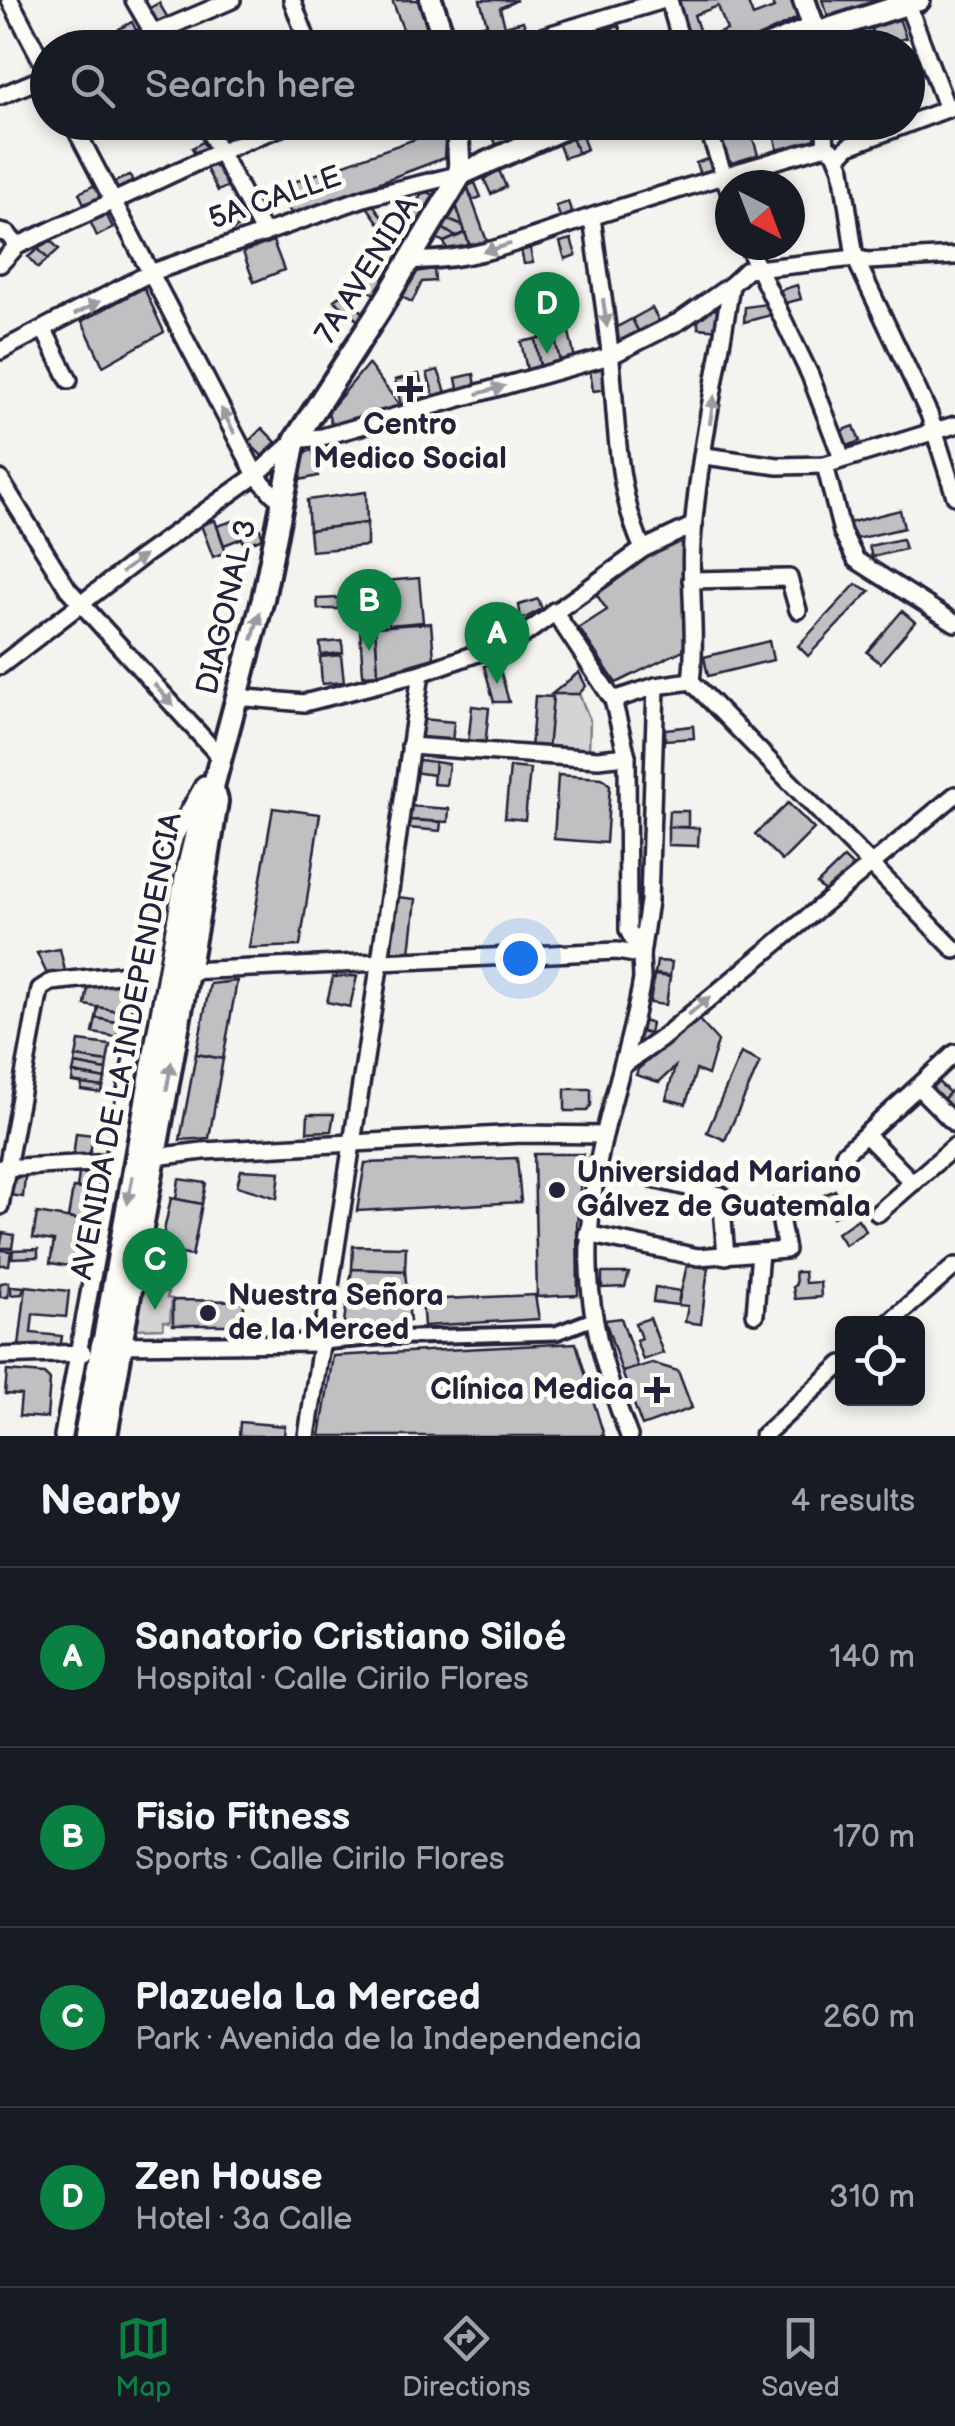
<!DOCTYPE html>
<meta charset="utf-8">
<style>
:root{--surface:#171b24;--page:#242831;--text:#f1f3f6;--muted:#9ea1a6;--line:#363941;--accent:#0b8043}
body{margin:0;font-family:"Balsamiq Sans",sans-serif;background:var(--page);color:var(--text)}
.controls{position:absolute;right:30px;bottom:30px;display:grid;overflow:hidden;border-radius:15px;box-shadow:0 5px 15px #0003}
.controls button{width:90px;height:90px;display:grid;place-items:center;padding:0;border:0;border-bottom:2px solid var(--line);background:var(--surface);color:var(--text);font:50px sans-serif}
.compass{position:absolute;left:715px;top:170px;width:90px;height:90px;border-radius:50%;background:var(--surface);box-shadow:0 5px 15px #0003;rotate:138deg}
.you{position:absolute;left:520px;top:958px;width:35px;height:35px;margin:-25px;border:8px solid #fff;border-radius:50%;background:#1a73e8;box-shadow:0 0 0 15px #1a73e833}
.badge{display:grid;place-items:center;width:65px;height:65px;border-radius:50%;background:var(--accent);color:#fff;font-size:32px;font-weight:700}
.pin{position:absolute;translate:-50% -82px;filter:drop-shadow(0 2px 5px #0008)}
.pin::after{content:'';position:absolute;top:52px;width:35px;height:30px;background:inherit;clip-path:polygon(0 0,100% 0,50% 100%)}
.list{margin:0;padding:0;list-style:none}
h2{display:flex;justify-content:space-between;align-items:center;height:130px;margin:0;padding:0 40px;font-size:42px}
h2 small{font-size:32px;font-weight:400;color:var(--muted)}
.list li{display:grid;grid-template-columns:65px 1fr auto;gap:30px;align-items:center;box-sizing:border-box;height:180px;padding:0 40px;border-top:2px solid var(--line)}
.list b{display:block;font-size:38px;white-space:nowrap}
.list p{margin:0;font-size:32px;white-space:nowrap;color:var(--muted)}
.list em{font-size:32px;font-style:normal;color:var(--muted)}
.icon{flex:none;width:55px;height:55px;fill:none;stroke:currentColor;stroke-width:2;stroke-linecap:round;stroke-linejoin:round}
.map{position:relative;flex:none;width:955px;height:1436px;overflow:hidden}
.search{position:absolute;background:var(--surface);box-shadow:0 5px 15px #0003;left:30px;right:30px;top:30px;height:110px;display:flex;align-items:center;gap:25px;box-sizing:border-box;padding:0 35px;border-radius:55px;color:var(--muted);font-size:38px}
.sheet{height:850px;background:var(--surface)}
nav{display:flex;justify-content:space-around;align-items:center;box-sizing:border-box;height:140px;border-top:2px solid var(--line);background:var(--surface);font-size:28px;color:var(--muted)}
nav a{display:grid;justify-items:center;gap:5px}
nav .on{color:var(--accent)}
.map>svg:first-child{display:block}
</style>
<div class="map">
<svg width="955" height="1436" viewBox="0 0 955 1436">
<rect width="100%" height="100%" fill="#f4f3ef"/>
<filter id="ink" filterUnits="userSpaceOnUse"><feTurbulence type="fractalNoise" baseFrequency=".01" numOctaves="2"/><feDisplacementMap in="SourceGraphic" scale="20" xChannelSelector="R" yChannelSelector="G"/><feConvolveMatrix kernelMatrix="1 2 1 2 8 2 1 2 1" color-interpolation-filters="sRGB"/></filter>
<g filter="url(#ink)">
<g fill="#d5d4d5" stroke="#7c7b88" stroke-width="2.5">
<polygon points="552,694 579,694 590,720 589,753 548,750"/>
<polygon points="142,1291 168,1292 167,1298 172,1299 170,1322 164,1321 163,1328 135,1329"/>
</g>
<g fill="#c0bfc2" stroke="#22223b" stroke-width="2.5" fill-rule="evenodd">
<polygon points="392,0 420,0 439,48 410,48"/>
<polygon points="480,0 517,0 500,8 505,26 523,21 528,35 493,45"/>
<path d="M680,0H747L753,16L774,8L771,0H793L799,17L736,48H686L674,2ZM718,6L727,30L702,39L694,15Z"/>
<polygon points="822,0 884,0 830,21"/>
<polygon points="159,3 169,20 158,26 148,9"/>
<polygon points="893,17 900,21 906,38 888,43 890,48 877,48 870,25"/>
<polygon points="132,22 137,32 125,39 119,29"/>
<polygon points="487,24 493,45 459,48 455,32"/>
<polygon points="619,26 626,48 594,48 590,35"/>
<polygon points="190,122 193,128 179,135 172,123"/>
<polygon points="414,122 445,122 446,128 419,137"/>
<polygon points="508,122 514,122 520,139 497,147 490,129"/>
<polygon points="719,122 757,122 758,128 724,137"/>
<polygon points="772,122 820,122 822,139 778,153"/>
<polygon points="595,125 598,131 583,137 580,131"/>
<polygon points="446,128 444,158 293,215 274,189"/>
<polygon points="580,131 587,149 578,153 571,135"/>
<polygon points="751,132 758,155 732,163 724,157 719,142"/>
<polygon points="571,135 578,153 564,158 557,140"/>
<polygon points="203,142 208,152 198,158 192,148"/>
<polygon points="712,157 716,167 713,174 701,178 696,163"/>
<polygon points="211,165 219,169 228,186 218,191 206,168"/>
<polygon points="499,170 506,187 491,194 484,179"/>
<polygon points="130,175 135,187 118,195 112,183"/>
<polygon points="475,183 481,197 473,200 467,186"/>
<polygon points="95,185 102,200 86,208 79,193"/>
<polygon points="467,186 488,244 471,250 454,199"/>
<polygon points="424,190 439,198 412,243 398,235"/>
<polygon points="454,199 463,226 443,218"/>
<polygon points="568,202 574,218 562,222 556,206"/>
<polygon points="373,204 386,223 381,226 368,208"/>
<polygon points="106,214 113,228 97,236 90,221"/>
<polygon points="242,214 246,223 232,231 227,222"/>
<polygon points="443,218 463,226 465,233 456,237 439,226"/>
<polygon points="439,226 456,237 444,242 433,236"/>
<polygon points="465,233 471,250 449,255 444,242"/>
<polygon points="49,239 59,249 48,259 38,249"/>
<polygon points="571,239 576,255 565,259 560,242"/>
<polygon points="273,241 284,270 254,282 243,252"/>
<polygon points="530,248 533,263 524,264 521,250"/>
<polygon points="38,249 48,259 38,268 28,257"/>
<polygon points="383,255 398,264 379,297 363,287"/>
<polygon points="434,269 435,281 422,282 412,302 402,297 415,272"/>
<polygon points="797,285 801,299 782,304 778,291"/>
<polygon points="144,288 164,332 103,366 82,321"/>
<polygon points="342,294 371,319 364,326 334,300"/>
<polygon points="766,304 771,315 744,322 745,307"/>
<polygon points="652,308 659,321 639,333 632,319"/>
<polygon points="711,309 722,310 720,330 698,328 698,321"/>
<polygon points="632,319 639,333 619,342 617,327"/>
<polygon points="569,332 575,359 560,362 554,335"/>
<polygon points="554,335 560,362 540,367 535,339"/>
<polygon points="535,339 540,367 527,370 521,342"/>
<polygon points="368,364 402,408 340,426 331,423 328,412"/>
<polygon points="604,368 608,389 593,391 590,371"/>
<polygon points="438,370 446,392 434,396 427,373"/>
<polygon points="419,374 425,398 401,405 395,380"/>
<polygon points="474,374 476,386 458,389 456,378"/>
<polygon points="854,426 860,441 843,448 838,432"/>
<polygon points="262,428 276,442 262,456 248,442"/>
<polygon points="313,450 318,476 300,480 296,460 301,453"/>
<polygon points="366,492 367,523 309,530 307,500"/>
<polygon points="900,510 904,528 852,540 848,523"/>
<polygon points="215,520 226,552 213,557 201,525"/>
<polygon points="236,520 239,526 257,520 263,538 244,545 242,538 224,545 217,526"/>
<polygon points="367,523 367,546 311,551 309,530"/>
<polygon points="683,537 685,649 616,683 579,628 607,610 594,591 645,552"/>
<polygon points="902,539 905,549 872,557 869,546"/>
<polygon points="419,578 423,622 389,625 385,581"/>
<polygon points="856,584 870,591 808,656 798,646"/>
<polygon points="339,598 339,609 318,609 317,599"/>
<polygon points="538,599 542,609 521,620 519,605"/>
<polygon points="902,611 915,622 880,663 867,652"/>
<polygon points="431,623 434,658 378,674 375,627"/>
<polygon points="375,627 378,674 363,675 360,628"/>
<polygon points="342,641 343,653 321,655 320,643"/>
<polygon points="769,641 773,660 708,676 704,657"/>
<polygon points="341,655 344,682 322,684 320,657"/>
<polygon points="498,662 509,702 494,702 484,666"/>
<polygon points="579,672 586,686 579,694 552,694"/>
<polygon points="535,696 553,697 548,750 531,749"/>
<polygon points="472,706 489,708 485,747 468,745"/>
<polygon points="421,719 454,722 452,743 419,740"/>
<polygon points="693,726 694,738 665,740 665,729"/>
<polygon points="420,760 435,762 434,775 413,772 415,764"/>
<polygon points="435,762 449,764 446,785 433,784"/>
<polygon points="510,767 530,769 525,820 505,818"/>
<polygon points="558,775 602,778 610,785 606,843 554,839"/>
<polygon points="788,803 814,829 782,861 755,834"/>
<polygon points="410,806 449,809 448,822 409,820"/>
<polygon points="273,808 320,814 300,946 249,948"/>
<polygon points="669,811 688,811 688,827 668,827"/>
<polygon points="409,820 441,822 440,831 409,828"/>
<polygon points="668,827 699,828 698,846 668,845"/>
<polygon points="844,858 853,867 826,893 817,884"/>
<polygon points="397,897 416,899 410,953 391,951"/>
<polygon points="60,949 65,971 47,974 37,953"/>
<polygon points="657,961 672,962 670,976 655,974"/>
<polygon points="654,975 670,977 666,1005 650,1003"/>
<polygon points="357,976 350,1007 327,1002 333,977"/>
<polygon points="237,981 223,1059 196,1054 210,984"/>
<polygon points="123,984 127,987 122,1012 85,1005 88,986"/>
<polygon points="98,1007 122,1012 120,1023 96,1018"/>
<polygon points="96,1018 120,1023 117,1037 93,1033"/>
<polygon points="698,1019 718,1041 708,1075 696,1070 686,1104 666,1099 675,1067 659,1082 636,1075 638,1069"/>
<polygon points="640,1021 651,1023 649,1034 638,1031"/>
<polygon points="638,1031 649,1034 640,1046 634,1048"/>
<polygon points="79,1041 110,1045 107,1062 76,1057"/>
<polygon points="741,1053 760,1062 725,1140 707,1132"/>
<polygon points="196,1054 223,1059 209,1138 180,1140"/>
<polygon points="76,1057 107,1062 106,1070 75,1064"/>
<polygon points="75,1064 106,1070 105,1079 73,1073"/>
<polygon points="73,1073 105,1079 103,1087 72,1082"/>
<polygon points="934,1078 950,1093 941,1102 925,1087"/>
<polygon points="82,1084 103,1087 102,1093 81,1090"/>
<polygon points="955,1087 955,1115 941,1102"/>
<polygon points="565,1089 591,1089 591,1105 587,1111 565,1111"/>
<polygon points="308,1114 334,1114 331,1131 307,1132"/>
<polygon points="76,1133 94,1135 88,1160 73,1158"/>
<polygon points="534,1154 583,1154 577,1226 578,1295 537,1297"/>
<polygon points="517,1158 521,1202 357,1211 365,1163"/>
<polygon points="241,1170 280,1172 277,1198 237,1186"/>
<polygon points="89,1173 92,1176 90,1190 77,1188 79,1174"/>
<polygon points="19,1177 25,1177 23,1197 10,1195 12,1181"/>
<polygon points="179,1179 206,1183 202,1204 176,1199"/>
<polygon points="73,1188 90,1190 84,1221 68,1218"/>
<polygon points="835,1190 846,1211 833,1217 822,1196"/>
<polygon points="171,1198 202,1204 192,1256 160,1250"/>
<polygon points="37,1213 84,1221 76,1267 50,1263 54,1241 33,1238"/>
<polygon points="858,1219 866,1231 845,1245 837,1233"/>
<polygon points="3,1233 14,1235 12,1248 0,1248"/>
<polygon points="353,1246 406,1247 405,1271 352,1269"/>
<polygon points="38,1249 38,1257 12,1258 13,1250"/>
<polygon points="0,1250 11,1251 9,1265 0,1265"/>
<polygon points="687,1265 708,1268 701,1324 685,1322 688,1306 678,1305"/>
<polygon points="352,1269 405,1271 410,1321 343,1328"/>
<polygon points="795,1272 804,1272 805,1283 820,1282 821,1297 795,1299 793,1287 796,1284"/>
<polygon points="602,1273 629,1273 625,1287 602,1288"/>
<polygon points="9,1282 8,1297 0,1297 0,1283"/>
<polygon points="11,1286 24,1287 22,1294 11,1295"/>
<polygon points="26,1286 69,1291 66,1317 33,1314 31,1333 62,1336 60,1350 19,1346"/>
<polygon points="655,1287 680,1291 678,1305 653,1302"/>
<polygon points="535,1295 539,1319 424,1326 422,1300"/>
<polygon points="173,1300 244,1301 244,1325 173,1325"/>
<polygon points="621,1318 638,1367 622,1372 605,1320"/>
<polygon points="650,1318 663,1353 643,1360 636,1340 641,1338 635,1323"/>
<polygon points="576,1343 604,1436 320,1436 333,1356"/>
<polygon points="652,1363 678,1371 692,1408 642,1426 622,1372"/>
<polygon points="7,1371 44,1374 50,1380 47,1418 19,1416 21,1395 5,1394"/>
<polygon points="240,1422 285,1426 284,1436 239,1436"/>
</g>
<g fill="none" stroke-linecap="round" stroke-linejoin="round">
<defs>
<polyline id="pedestrian" points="321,1343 378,1338 556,1333 593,1319"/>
<g id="minor">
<polyline points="10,0 48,73"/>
<polyline points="134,0 162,48"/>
<polyline points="292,0 310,48"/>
<polyline points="669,0 683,48"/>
<polyline points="906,0 947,109"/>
<polyline points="119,48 232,0"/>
<polyline points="505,48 664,0"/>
<polyline points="0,96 48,76"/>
<polyline points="72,122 256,475 273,494 282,501"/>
<polyline points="204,122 264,234"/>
<polyline points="706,122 730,194"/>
<polyline points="824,122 826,146 835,152 842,169 855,258 929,414 955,496"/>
<polyline points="838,157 849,146 955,106"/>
<path d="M592,217C598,265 606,313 611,361C617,425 616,490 643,549"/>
<polyline points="0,232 8,234 17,246"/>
<polyline points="747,245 810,375 842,458"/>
<path d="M410,260C476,263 535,235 597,215C673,191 749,168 826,146"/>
<polyline points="0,264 17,246 221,151 294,122"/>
<polyline points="44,330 69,380"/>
<polyline points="0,351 150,273 367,197 461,174"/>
<polyline points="705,456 778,466 825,465 955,425"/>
<polyline points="825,465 842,532 856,560 955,623"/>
<polyline points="0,479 68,589 221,758 216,765"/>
<polyline points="691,580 789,578 798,610"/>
<polyline points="554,611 613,700 627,756 628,930 641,955"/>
<polyline points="0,666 143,556 256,475 295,440 322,437 610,356 680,321 731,285 747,270 855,258 868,261 955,256"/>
<path d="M691,681C697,635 689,589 692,543C698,457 718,370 731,285"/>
<polyline points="691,681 955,950"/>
<polyline points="237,697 304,703 421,673 518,639 643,549 694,525"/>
<polyline points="613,700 656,686 691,681"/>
<polyline points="410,746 598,759 627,756"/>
<polyline points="188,971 617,951 641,955"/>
<polyline points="622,1066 661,1039 955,795"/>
<polyline points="918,1087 955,1124"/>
<polyline points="866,1135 913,1183"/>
<polyline points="844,1154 955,1053"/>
<polyline points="155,1157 203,1151 522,1134 604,1135"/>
<polyline points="0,1168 113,1162"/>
<polyline points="653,1179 721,1195 726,1256"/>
<polyline points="0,1206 40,989 51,982 147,972"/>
<polyline points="878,1213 955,1146"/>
<polyline points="587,1234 698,1257 786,1250 778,1207"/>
<polyline points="755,1314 760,1252"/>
<polyline points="888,1324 955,1266"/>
<polyline points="115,1345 321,1343"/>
<polyline points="0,1356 83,1353"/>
<polyline points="63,1436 169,857 175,836 204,784"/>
<polyline points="307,1436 380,961 421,673"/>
<path d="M629,1436C586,1327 577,1250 604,1136C616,1083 634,1032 642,979L641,955L649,901L656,686"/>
<polyline points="763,1436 842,1364"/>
</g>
<g id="secondary">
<polyline points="431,0 447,48"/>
<polyline points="804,0 816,33"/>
<polyline points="764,48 805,31 816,33 919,0"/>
<polyline points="461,174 578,122"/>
<polyline points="103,1345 186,875 204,800 213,787 263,599 295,440 379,311 460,176 457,122"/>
<polyline points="121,1345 206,872 217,801 215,794"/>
</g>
<g id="primary">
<polyline points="86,1436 103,1345"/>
<polyline points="105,1436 121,1345"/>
</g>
</defs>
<use href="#pedestrian" stroke="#22223b" stroke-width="19"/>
<use href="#minor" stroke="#22223b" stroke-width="22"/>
<use href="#secondary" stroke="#22223b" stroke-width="28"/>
<use href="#primary" stroke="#22223b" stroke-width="30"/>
<use href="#pedestrian" stroke="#fdfcf7" stroke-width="11"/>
<use href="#minor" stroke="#fdfcf7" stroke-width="15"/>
<use href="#secondary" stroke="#fdfcf7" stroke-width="20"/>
<use href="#primary" stroke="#fdfcf7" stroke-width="22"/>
</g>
<defs><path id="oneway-solid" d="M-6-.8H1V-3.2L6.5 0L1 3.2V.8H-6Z" transform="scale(2.5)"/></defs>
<g fill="#9a9aa2">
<use href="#oneway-solid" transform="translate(497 248) rotate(163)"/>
<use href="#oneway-solid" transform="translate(87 308) rotate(-27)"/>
<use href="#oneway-solid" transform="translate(605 313) rotate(82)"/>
<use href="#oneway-solid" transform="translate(491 390) rotate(-16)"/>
<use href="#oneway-solid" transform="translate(712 410) rotate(-81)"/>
<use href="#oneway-solid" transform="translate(228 421) rotate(-118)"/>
<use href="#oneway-solid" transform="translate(133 564) rotate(-37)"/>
<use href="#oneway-solid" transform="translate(256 626) rotate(-75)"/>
<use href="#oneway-solid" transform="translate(164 695) rotate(48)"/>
<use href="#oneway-solid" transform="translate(699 1006) rotate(-40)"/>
<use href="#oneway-solid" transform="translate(169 1076) rotate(-80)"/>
<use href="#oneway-solid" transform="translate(130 1190) rotate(100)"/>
</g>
</g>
<g fill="#22223b" stroke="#fdfcf7" stroke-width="4">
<path d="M405 374h10v10h10v10h-10v10h-10v-10h-10v-10h10z"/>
<circle cx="557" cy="1190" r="10"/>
<circle cx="208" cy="1313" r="10"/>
<path d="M652 1375h10v10h10v10h-10v10h-10v-10h-10v-10h10z"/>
</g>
<g text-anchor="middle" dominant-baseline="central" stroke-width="10" stroke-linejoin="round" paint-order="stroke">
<g font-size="30" fill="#22223b" stroke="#fdfcf7">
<text transform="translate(275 198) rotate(-19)">5A CALLE</text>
<text transform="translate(367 270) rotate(-58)">7A AVENIDA</text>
<text transform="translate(227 607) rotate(-77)">DIAGONAL 3</text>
<text transform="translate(127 1046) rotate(-79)">AVENIDA DE LA INDEPENDENCIA</text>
</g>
<g font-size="30" font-weight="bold" fill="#22223b" stroke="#fdfcf7" text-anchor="start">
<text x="410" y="425" text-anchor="middle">Centro<tspan x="410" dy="34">Medico Social</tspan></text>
<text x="577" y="1173">Universidad Mariano<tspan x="577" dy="34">Gálvez de Guatemala</tspan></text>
<text x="228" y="1296">Nuestra Señora<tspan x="228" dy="34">de la Merced</tspan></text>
<text x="634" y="1390" text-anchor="end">Clínica Medica</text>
</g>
</g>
</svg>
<div class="controls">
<button><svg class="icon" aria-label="locate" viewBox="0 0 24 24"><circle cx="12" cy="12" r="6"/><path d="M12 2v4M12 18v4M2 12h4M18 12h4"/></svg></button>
</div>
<svg class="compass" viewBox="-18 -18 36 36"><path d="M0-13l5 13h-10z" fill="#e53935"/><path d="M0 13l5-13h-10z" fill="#9ea1a6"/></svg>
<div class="you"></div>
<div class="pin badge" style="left:497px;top:684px">A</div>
<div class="pin badge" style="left:369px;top:651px">B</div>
<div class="pin badge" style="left:155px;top:1310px">C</div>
<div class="pin badge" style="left:547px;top:354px">D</div>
<div class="search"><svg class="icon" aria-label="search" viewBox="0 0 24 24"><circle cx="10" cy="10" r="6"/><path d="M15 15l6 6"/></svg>Search here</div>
</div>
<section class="sheet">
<h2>Nearby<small>4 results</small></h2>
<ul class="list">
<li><span class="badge">A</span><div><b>Sanatorio Cristiano Siloé</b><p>Hospital · Calle Cirilo Flores</p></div><em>140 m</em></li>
<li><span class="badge">B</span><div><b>Fisio Fitness</b><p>Sports · Calle Cirilo Flores</p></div><em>170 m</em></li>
<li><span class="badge">C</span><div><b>Plazuela La Merced</b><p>Park · Avenida de la Independencia</p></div><em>260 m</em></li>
<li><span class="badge">D</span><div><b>Zen House</b><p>Hotel · 3a Calle</p></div><em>310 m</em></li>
</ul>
</section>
<nav>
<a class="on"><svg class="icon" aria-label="map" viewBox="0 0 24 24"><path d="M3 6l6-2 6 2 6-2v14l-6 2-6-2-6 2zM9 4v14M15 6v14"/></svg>Map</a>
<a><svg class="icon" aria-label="directions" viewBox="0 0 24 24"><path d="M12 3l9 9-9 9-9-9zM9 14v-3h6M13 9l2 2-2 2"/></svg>Directions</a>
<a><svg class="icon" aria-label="saved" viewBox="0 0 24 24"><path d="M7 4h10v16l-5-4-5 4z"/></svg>Saved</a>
</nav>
